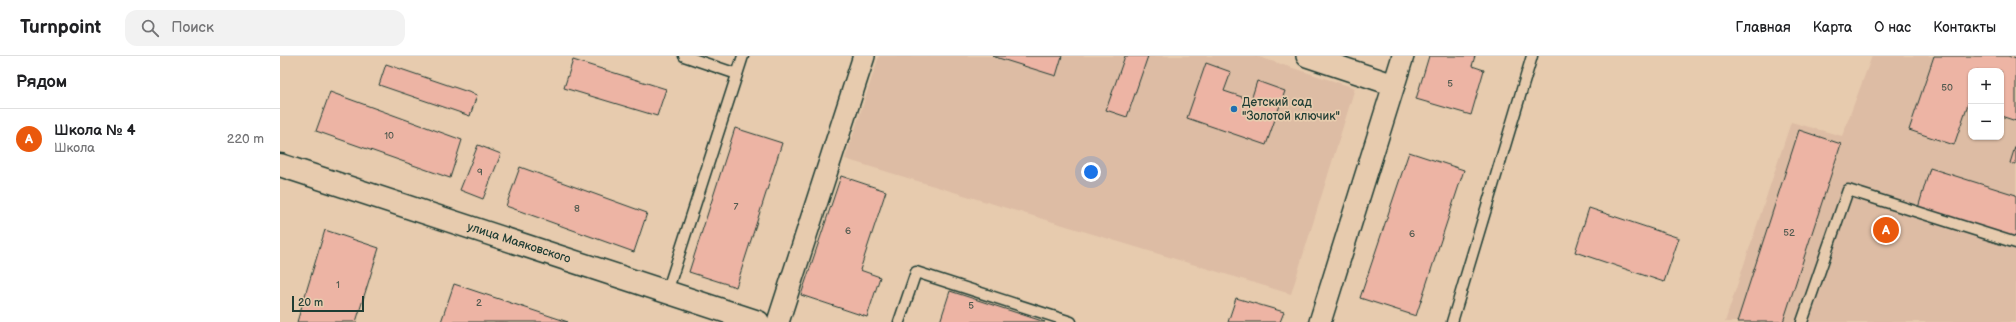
<!DOCTYPE html>
<html lang="ru">
<meta charset="utf-8">
<style>
:root{--surface:#fff;--page:#f2f2f2;--text:#202124;--muted:#757577;--line:#e0e0e0;--accent:#ea580c}
body{margin:0;font-family:"Balsamiq Sans",sans-serif;background:var(--page);color:var(--text)}
.controls{position:absolute;right:12px;top:12px;display:grid;overflow:hidden;border-radius:8px;box-shadow:0 1px 3px #0004}
.controls button{width:36px;height:36px;display:grid;place-items:center;padding:0;border:0;border-bottom:1px solid var(--line);background:var(--surface);color:var(--text);font:20px sans-serif}
.scale{position:absolute;left:12px;bottom:10px;width:72px;box-sizing:border-box;padding-left:4px;border:2px solid #1f3d34;border-top:0;font-size:11px;line-height:14px;white-space:nowrap;color:#1f3d34;-webkit-text-stroke:3px #e7cbae;paint-order:stroke}
.you{position:absolute;left:811px;top:116px;width:14px;height:14px;margin:-10px;border:3px solid #fff;border-radius:50%;background:#1a73e8;box-shadow:0 0 0 6px #1a73e833}
.badge{display:grid;place-items:center;width:26px;height:26px;border-radius:50%;background:var(--accent);color:#fff;font-size:13px;font-weight:700}
.pin{position:absolute;translate:-50% -50%;border:2px solid #fff;box-shadow:0 1px 4px #0006}
.list{margin:0;padding:0;list-style:none}
h2{display:flex;justify-content:space-between;align-items:center;height:52px;margin:0;padding:0 16px;font-size:17px}
h2 small{font-size:13px;font-weight:400;color:var(--muted)}
.list li{display:grid;grid-template-columns:26px 1fr auto;gap:12px;align-items:center;box-sizing:border-box;height:60px;padding:0 16px;border-top:1px solid var(--line)}
.list b{display:block;font-size:15px;white-space:nowrap}
.list p{margin:0;font-size:13px;white-space:nowrap;color:var(--muted)}
.list em{font-size:13px;font-style:normal;color:var(--muted)}
.icon{flex:none;width:22px;height:22px;fill:none;stroke:currentColor;stroke-width:2;stroke-linecap:round;stroke-linejoin:round}
.map{position:relative;flex:none;width:1736px;height:266px;overflow:hidden}
header{display:flex;align-items:center;gap:24px;box-sizing:border-box;height:56px;padding:0 20px;background:var(--surface);border-bottom:1px solid var(--line)}
header strong{font-size:19px}
nav{display:flex;gap:22px;margin-inline-start:auto;font-size:14px}
.search{width:280px;height:36px;background:var(--page);display:flex;align-items:center;gap:10px;box-sizing:border-box;padding:0 14px;border-radius:12px;color:var(--muted);font-size:15px}
main{display:flex}
aside{flex:1;background:var(--surface)}
.map>svg:first-child{display:block}
</style>
<header>
<strong>Turnpoint</strong>
<div class="search"><svg class="icon" aria-label="search" viewBox="0 0 24 24"><circle cx="10" cy="10" r="6"/><path d="M15 15l6 6"/></svg>Поиск</div>
<nav><a>Главная</a><a>Карта</a><a>О нас</a><a>Контакты</a></nav>
</header>
<main>
<aside>
<h2>Рядом<small></small></h2>
<ul class="list">
<li><span class="badge">A</span><div><b>Школа № 4</b><p>Школа</p></div><em>220 m</em></li>
</ul>
</aside>
<div class="map">
<svg width="1736" height="266" viewBox="0 0 1736 266">
<rect width="100%" height="100%" fill="#e7cbae"/>
<filter id="ink" filterUnits="userSpaceOnUse"><feTurbulence type="fractalNoise" baseFrequency=".025" numOctaves="2"/><feDisplacementMap in="SourceGraphic" scale="8" xChannelSelector="R" yChannelSelector="G"/><feConvolveMatrix kernelMatrix="1 2 1 2 8 2 1 2 1" color-interpolation-filters="sRGB"/></filter>
<g filter="url(#ink)">
<g fill="#ddbca4" fill-rule="evenodd">
<polygon points="599,0 976,0 1075,32 1011,238 565,103"/>
<path d="M1592,0H1736V266H1445L1511,66L1562,80ZM1691,15H1721V81H1691Z"/>
</g>
<g fill="#edb4a4" stroke="#1f3d34">
<polygon points="712,0 782,0 776,20"/>
<polygon points="845,0 868,0 847,61 826,54"/>
<polygon points="1149,0 1195,0 1192,10 1204,14 1191,59 1136,43"/>
<polygon points="1654,0 1728,0 1736,3 1736,65 1721,60 1721,15 1691,15 1691,50 1688,48 1674,89 1629,74"/>
<polygon points="293,4 386,33 377,60 284,32"/>
<polygon points="926,7 951,16 944,35 971,44 977,25 1005,35 986,89 907,62"/>
<polygon points="106,8 197,39 190,60 99,29"/>
<polygon points="50,36 182,84 170,122 36,75"/>
<polygon points="455,72 502,87 456,231 409,216"/>
<polygon points="1519,74 1561,88 1503,266 1457,266"/>
<polygon points="1736,88 1736,109 1730,107"/>
<polygon points="198,89 221,98 203,143 180,134"/>
<polygon points="1129,96 1184,114 1136,260 1080,242"/>
<polygon points="240,111 367,157 354,196 226,150"/>
<polygon points="1650,112 1736,139 1736,183 1638,152"/>
<polygon points="561,120 606,135 580,214 600,221 587,261 521,239"/>
<polygon points="1309,152 1399,182 1384,226 1295,196"/>
<polygon points="45,174 99,192 76,266 17,266"/>
<polygon points="174,228 288,266 161,266"/>
<polygon points="670,235 765,266 660,266"/>
<polygon points="956,242 1004,256 1000,266 948,266"/>
</g>
<g fill="none" stroke-linecap="round" stroke-linejoin="round">
<defs>
<g id="lane">
<polyline points="404,0 457,18"/>
<polyline points="387,236 463,0"/>
<polyline points="619,266 636,216 791,266"/>
<polyline points="1172,266 1252,0"/>
<polyline points="1522,266 1568,134 1736,187"/>
</g>
<g id="street">
<polyline points="1027,0 1114,29"/>
<polyline points="498,266 584,0"/>
<polyline points="1040,266 1123,0"/>
</g>
<polyline id="secondary" points="0,109 478,266"/>
</defs>
<use href="#lane" stroke="#1f3d34" stroke-width="13"/>
<use href="#street" stroke="#1f3d34" stroke-width="24"/>
<use href="#secondary" stroke="#1f3d34" stroke-width="25"/>
<use href="#lane" stroke="#e7cbae" stroke-width="10"/>
<use href="#street" stroke="#e7cbae" stroke-width="21"/>
<use href="#secondary" stroke="#e7cbae" stroke-width="22"/>
</g>
</g>
<circle fill="#1f6fb2" stroke="#e7cbae" stroke-width="1.5" cx="954" cy="53" r="4"/>
<g text-anchor="middle" dominant-baseline="central" stroke-width="3.5" stroke-linejoin="round" paint-order="stroke">
<g font-size="10" fill="#525b50">
<text x="1170" y="28">5</text>
<text x="1667" y="32">50</text>
<text x="109" y="80">10</text>
<text x="200" y="116">9</text>
<text x="456" y="151">7</text>
<text x="297" y="153">8</text>
<text x="568" y="175">6</text>
<text x="1509" y="177">52</text>
<text x="1132" y="178">6</text>
<text x="58" y="229">1</text>
<text x="199" y="247">2</text>
<text x="691" y="250">5</text>
</g>
<g font-size="12" fill="#1f3d34" stroke="#e7cbae" text-anchor="start">
<text x="962" y="46">Детский сад<tspan x="962" dy="14">"Золотой ключик"</tspan></text>
</g>
<g font-size="12" fill="#1f3d34" stroke="#e7cbae">
<text transform="translate(239 187) rotate(18)">улица Маяковского</text>
</g>
</g>
</svg>
<div class="controls">
<button>+</button>
<button>−</button>
</div>
<div class="scale">20 m</div>
<div class="you"></div>
<div class="pin badge" style="left:1606px;top:174px">A</div>
</div>
</main>
